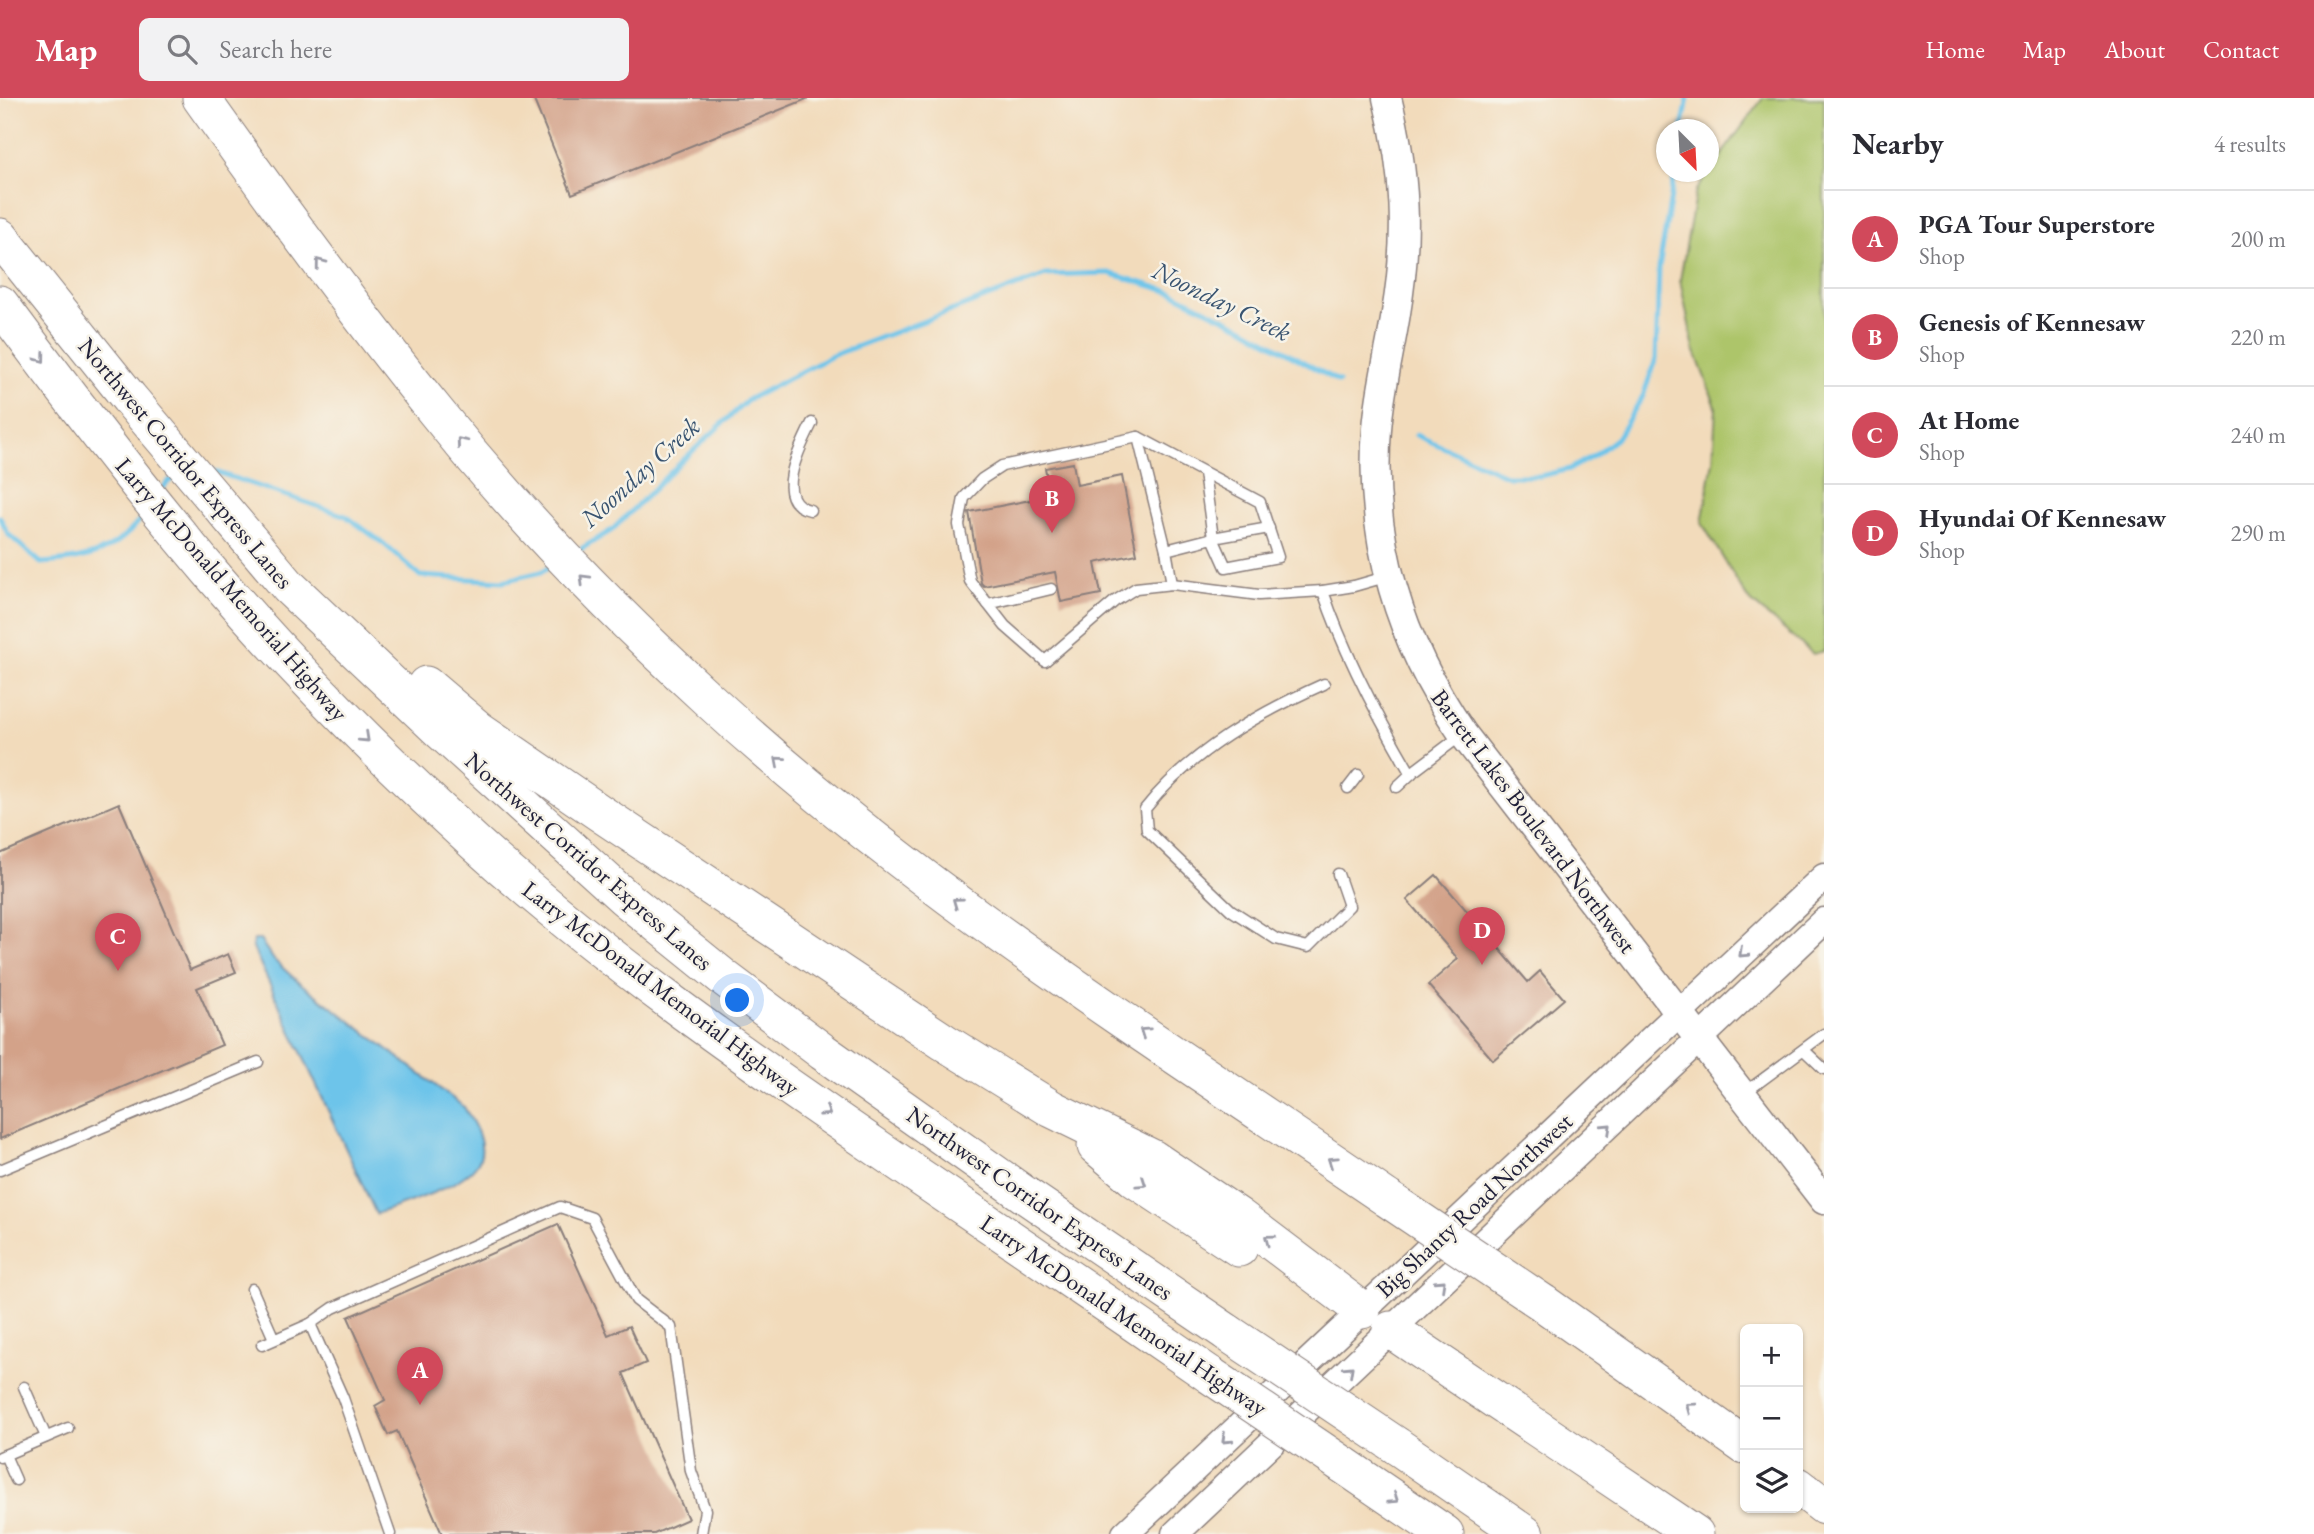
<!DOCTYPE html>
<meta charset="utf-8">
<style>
:root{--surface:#fff;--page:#f2f2f3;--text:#2b2b33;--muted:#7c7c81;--line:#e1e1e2;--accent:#d1495b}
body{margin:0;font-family:"EB Garamond",serif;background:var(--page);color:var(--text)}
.controls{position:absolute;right:21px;bottom:21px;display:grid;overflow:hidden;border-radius:10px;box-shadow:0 2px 5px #0004}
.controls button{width:63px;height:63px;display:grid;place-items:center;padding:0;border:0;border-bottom:2px solid var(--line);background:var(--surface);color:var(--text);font:35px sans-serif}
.compass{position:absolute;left:1656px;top:21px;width:63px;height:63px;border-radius:50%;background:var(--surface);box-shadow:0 2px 5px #0004;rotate:156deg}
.you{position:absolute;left:738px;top:903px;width:24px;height:24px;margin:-18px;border:5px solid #fff;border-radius:50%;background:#1a73e8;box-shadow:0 0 0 10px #1a73e833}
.badge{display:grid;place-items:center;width:46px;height:46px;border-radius:50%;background:var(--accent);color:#fff;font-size:23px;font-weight:700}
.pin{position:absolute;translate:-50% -58px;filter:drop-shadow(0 2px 4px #0008)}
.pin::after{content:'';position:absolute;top:37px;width:24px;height:21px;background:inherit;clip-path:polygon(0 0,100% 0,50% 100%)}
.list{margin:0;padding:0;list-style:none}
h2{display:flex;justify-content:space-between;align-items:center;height:91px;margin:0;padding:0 28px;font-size:30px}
h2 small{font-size:23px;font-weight:400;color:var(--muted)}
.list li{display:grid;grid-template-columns:46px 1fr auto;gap:21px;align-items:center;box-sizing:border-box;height:98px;padding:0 28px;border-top:2px solid var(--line)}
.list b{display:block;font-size:26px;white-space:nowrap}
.list p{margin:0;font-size:23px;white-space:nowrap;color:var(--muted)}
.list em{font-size:23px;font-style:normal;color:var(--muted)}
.icon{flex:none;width:38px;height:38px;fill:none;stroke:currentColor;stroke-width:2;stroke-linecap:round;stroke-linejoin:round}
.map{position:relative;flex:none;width:1824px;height:1436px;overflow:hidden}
header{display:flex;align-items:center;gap:42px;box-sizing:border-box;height:98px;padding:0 35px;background:var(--accent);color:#fff}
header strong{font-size:33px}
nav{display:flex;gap:38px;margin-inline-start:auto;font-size:24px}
.search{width:490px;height:63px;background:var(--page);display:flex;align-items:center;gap:18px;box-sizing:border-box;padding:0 24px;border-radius:10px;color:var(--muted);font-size:26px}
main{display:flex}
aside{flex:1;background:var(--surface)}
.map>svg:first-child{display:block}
</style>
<header>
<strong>Map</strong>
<div class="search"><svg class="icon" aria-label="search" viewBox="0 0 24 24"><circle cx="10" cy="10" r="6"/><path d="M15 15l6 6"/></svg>Search here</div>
<nav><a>Home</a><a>Map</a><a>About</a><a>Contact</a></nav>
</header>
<main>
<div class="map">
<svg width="1824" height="1436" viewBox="0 0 1824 1436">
<rect width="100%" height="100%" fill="#f7f3e8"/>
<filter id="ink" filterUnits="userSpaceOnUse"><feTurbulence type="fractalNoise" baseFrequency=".0143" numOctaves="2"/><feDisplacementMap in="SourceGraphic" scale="14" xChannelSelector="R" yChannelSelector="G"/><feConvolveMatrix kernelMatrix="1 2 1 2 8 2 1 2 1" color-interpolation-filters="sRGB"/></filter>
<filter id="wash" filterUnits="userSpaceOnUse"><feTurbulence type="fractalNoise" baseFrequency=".00686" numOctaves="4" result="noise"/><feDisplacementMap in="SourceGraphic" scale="28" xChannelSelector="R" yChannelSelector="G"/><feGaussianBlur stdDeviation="1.57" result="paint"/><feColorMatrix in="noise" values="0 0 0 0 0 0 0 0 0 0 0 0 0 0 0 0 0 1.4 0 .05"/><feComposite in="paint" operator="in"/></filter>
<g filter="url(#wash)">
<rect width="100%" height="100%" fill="#f2dbbb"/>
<polygon fill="#adc56b" stroke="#687453" stroke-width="2" points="1763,0 1824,0 1824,553 1813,556 1747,500 1702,425 1713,363 1716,309 1694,251 1680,182 1696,92"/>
<path fill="#6dc4ea" stroke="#487392" stroke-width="2" d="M254,842H260L274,862L296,882L464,1009C472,1023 486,1043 480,1060C471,1087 402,1106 376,1116L252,848Z"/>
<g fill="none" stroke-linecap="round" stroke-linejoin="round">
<g stroke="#6dc4ea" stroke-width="5">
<polyline points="1682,32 1688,0"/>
<polyline points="1416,337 1508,378 1540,378 1570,371 1595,357 1617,340 1643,298 1656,261 1659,170 1675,74"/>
<polyline points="210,372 346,418 384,446 420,478 503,483 541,474 553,467"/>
<polyline points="161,393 169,383 177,379"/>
<path d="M0,419L8,436L41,465C87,462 117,455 145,415"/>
<polyline points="576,454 612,432 682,363 749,301 834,257 1046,177 1109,175 1171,194 1242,229 1339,284"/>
</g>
</g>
<g id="blocks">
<g fill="#d3a289">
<polygon points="533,0 806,0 807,1 572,96"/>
<polygon points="1073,365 1077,387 1122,378 1137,456 1095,465 1101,496 1061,504 1055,474 984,488 981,485 969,414 1051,398 1045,370"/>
<polygon points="119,705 190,872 228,856 236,874 197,890 222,947 0,1041 0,756"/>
<polygon points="1436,777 1528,884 1540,873 1564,901 1493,962 1428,887 1458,861 1407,802"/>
<polygon points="558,1126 608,1237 629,1228 646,1265 623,1275 688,1421 654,1436 442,1436 397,1333 388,1337 375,1308 385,1302 348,1219"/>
</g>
</g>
</g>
<g filter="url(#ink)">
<use href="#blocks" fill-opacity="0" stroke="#8a7e7b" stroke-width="2"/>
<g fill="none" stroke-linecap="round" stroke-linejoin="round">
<defs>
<g id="service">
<polyline points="1138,339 1166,452"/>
<polyline points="1204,375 1213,440 1226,469 1278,459 1260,404 1138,339 1002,368 982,381 964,400 959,427 970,483 1005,528 1045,563 1115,503 1136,490 1172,486 1259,497 1323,493"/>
<path d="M810,412C771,404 801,347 812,325"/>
<path d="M1389,478L1354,488L1323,493C1344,556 1377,618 1411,676"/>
<polyline points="1172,486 1166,452 1213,440 1269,430"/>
<polyline points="988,506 1051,491"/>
<path d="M1324,586C1259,615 1191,653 1145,711L1147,732L1231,812L1276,841L1308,849L1349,808L1338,776"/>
<polyline points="1397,689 1414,673 1463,636"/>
<polyline points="1348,690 1358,677"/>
<polyline points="1804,952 1824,971"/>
<polyline points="1743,996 1824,936"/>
<polyline points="0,1072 258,964"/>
<polyline points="252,1191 274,1241"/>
<polyline points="310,1226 343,1300 390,1436"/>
<polyline points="262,1247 310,1226 333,1210 560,1109 592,1120 636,1202 671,1229 691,1373 705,1412 701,1436"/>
<polyline points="24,1289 46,1339"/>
<polyline points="5,1357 16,1382"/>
<polyline points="0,1359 68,1330"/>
</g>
<g id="tertiary">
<polyline points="1125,1436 1824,779"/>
<polyline points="1175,1436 1824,823"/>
</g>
<path id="secondary" d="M1387,0C1406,76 1409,138 1396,215C1390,254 1380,292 1377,331C1368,441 1400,545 1463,636L1824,1102"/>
<g id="motorway">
<path d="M201,0C277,107 354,213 437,315C519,417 611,512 708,601C915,792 1156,943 1388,1101"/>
<polyline points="0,139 129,300 289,489 442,634 624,799 723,879 823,954 1025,1097 1228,1235"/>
<path d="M0,206C70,300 141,393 217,482C297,575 384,662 475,745C600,858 740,956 879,1051C989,1126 1100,1201 1210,1277"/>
<polyline points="426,587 479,632 600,715 944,944 1052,1011 1152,1060 1239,1119 1362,1212"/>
<polyline points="1096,1048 1135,1081 1239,1150"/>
<polyline points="1543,1205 1745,1348"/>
<polyline points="1391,1232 1695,1436"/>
<polyline points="1397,1348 1525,1436"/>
<polyline points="1342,1366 1445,1436"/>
<polyline points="1798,1388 1824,1408"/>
</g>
</defs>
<use href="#service" stroke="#8a7e7b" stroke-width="13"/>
<use href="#tertiary" stroke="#8a7e7b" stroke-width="29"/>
<use href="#secondary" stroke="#8a7e7b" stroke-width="31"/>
<use href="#motorway" stroke="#8a7e7b" stroke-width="39"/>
<use href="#service" stroke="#fff" stroke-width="10"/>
<use href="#tertiary" stroke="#fff" stroke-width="26"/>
<use href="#secondary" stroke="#fff" stroke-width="28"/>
<use href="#motorway" stroke="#fff" stroke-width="37"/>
<defs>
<g id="motorway-bridge">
<polyline points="1388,1101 1543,1205"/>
<polyline points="1228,1235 1397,1348"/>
<polyline points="1210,1277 1342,1366"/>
</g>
</defs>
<use href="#motorway-bridge" stroke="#8a7e7b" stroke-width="39" stroke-linecap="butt"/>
<use href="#motorway-bridge" stroke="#fff" stroke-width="37"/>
</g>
<defs><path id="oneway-chevron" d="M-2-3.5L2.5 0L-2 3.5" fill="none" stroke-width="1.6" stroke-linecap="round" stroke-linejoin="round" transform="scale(1.75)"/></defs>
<g stroke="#9c9ca7">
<use href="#oneway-chevron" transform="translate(320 165) rotate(-127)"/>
<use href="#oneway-chevron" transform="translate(41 260) rotate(53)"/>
<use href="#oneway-chevron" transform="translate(461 344) rotate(-130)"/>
<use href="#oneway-chevron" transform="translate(584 481) rotate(-135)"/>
<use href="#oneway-chevron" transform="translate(365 640) rotate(43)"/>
<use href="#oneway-chevron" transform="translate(779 663) rotate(-139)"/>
<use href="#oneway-chevron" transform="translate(957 804) rotate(-144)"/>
<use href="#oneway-chevron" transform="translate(1743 855) rotate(137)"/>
<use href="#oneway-chevron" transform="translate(1144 934) rotate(-146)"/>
<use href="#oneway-chevron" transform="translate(826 1014) rotate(34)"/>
<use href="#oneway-chevron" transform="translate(1607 1030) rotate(-43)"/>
<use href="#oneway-chevron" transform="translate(1332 1063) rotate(-146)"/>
<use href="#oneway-chevron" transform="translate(1142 1085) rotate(34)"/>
<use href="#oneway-chevron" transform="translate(1269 1141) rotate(-143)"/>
<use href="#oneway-chevron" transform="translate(1441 1186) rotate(-43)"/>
<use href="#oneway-chevron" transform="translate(1349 1272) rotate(-43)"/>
<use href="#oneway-chevron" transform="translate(1690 1309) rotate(-144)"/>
<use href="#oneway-chevron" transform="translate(1226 1341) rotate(137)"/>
<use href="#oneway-chevron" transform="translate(1394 1401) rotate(34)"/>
</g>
</g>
<g text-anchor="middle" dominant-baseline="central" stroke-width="5" stroke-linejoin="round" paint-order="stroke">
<g font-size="24" fill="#22223b" stroke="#f7f3e8">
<text transform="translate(186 365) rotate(50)">Northwest Corridor Express Lanes</text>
<text transform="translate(232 491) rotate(49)">Larry McDonald Memorial Highway</text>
<text transform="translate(1534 723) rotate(53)">Barrett Lakes Boulevard Northwest</text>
<text transform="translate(589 763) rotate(41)">Northwest Corridor Express Lanes</text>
<text transform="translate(661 890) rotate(37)">Larry McDonald Memorial Highway</text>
<text transform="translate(1040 1105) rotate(35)">Northwest Corridor Express Lanes</text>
<text transform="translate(1474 1107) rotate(-43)">Big Shanty Road Northwest</text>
<text transform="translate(1124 1217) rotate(34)">Larry McDonald Memorial Highway</text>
</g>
<g font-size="26" font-style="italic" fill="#385370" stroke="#f7f3e8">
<text transform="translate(1222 203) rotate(26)">Noonday Creek</text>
<text transform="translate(640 374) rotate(-42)">Noonday Creek</text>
</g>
</g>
</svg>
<div class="controls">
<button>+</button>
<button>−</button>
<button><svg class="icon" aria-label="layers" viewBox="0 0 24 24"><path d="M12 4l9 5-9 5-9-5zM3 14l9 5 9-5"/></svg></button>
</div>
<svg class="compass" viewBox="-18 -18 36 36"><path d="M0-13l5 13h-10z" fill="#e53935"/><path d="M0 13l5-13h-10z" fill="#7c7c81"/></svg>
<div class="you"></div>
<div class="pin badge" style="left:420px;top:1307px">A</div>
<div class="pin badge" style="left:1052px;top:435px">B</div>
<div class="pin badge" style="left:118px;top:873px">C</div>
<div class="pin badge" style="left:1482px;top:867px">D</div>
</div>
<aside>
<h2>Nearby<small>4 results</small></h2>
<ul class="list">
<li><span class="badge">A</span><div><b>PGA Tour Superstore</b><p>Shop</p></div><em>200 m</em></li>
<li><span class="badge">B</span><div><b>Genesis of Kennesaw</b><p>Shop</p></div><em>220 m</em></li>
<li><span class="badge">C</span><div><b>At Home</b><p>Shop</p></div><em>240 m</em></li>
<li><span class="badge">D</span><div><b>Hyundai Of Kennesaw</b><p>Shop</p></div><em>290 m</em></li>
</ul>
</aside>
</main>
